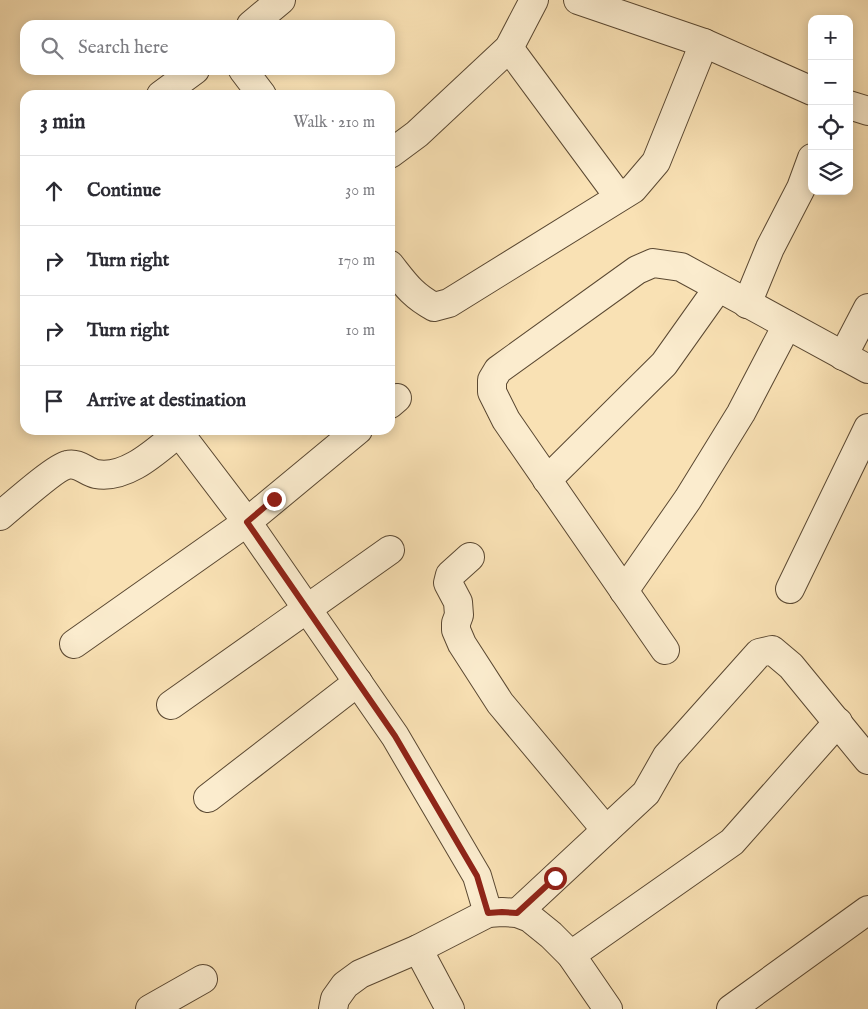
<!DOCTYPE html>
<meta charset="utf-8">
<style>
:root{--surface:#fff;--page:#f7f7f7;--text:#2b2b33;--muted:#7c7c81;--line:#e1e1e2}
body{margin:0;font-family:"IM FELL English",serif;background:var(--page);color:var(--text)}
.controls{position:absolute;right:15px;top:15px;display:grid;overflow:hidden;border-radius:10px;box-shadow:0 2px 12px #0003}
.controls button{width:45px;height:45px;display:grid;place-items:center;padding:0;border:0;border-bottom:1px solid var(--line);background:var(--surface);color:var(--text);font:25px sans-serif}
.stop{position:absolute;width:15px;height:15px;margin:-11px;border:4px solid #8f2418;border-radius:50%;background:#fff}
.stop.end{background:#8f2418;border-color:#fff;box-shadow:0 1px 5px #0008}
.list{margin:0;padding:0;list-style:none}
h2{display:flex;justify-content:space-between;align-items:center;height:65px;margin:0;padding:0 20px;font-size:21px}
h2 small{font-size:16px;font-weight:400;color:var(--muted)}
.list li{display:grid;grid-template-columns:32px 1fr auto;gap:15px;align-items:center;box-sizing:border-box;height:70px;padding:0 20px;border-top:1px solid var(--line)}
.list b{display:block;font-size:19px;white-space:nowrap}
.list em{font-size:16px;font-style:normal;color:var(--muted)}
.icon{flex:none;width:28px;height:28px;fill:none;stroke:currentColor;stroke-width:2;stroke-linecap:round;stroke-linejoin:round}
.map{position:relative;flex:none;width:868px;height:1009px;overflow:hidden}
.search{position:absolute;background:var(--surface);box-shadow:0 2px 12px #0003;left:20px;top:20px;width:375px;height:55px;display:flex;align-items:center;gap:12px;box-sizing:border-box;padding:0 18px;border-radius:15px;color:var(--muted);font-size:19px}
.panel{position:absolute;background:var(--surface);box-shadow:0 2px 12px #0003;left:20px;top:90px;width:375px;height:345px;border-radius:15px}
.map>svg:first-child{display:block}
</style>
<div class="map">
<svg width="868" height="1009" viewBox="0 0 868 1009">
<rect width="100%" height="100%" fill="#f9e1b4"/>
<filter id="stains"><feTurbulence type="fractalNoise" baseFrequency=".004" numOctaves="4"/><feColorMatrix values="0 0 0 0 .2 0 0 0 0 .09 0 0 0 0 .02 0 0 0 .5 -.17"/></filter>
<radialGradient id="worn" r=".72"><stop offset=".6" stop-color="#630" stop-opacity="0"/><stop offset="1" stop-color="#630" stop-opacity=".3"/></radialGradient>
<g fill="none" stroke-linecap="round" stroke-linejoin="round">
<defs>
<g id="minor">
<polyline points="578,0 704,43 812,91"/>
<polyline points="251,25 281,0"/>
<polyline points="509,48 619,197"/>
<polyline points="243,70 262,95"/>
<polyline points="161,95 195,70"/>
<polyline points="849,105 868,111"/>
<polyline points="390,154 417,134 509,48 534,0"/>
<path d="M390,265C405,284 412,295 434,307L449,303L633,189L656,162L704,43"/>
<polyline points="747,304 770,248 801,188 812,158"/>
<polyline points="843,356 868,308"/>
<polyline points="390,404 397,398"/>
<polyline points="177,430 247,522 395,736 477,876 488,913"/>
<polyline points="547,480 664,364 718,288"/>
<path d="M0,516C12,506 56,467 67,465C79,462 86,472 96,474C128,480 159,448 182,430"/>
<polyline points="470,557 450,575 448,583 458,602 459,615 456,623 456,630 462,644 500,703 606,830"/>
<polyline points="790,589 868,428"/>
<polyline points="624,591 688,499 741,413 787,325"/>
<polyline points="74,644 247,522 358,430"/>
<polyline points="665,650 506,420 492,392 492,380 498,370 637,270 653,263 681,267 868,369"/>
<polyline points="171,705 390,550"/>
<polyline points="208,798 358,682"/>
<polyline points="517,913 646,793 667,756 759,653 772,650 791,666 868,760"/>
<polyline points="418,949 450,1009"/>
<polyline points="571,955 732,842 838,722"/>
<polyline points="150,1009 203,979"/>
<polyline points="333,1009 335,999 345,985 360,974 418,949 488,913 502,912 517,913 530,918 551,935 571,955 608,1009"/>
<polyline points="731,1009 868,910"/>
</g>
</defs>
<use href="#minor" stroke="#5a4832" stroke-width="30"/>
<use href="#minor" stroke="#fbecce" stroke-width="28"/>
</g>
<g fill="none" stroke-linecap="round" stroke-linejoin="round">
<polyline stroke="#8f2418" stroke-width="6" points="274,499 247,522 395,736 477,876 488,913 502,912 517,913 555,878"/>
</g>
<rect width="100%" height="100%" filter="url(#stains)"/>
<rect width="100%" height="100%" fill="url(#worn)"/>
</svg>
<div class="controls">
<button>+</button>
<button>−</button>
<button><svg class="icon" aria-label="locate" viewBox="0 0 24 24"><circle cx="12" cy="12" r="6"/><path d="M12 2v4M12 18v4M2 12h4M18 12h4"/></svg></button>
<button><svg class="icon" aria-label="layers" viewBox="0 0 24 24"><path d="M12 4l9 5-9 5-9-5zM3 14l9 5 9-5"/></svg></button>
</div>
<div class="stop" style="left:555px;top:878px"></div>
<div class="stop end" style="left:274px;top:499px"></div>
<div class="search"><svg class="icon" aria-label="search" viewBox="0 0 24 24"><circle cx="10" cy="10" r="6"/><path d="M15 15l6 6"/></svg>Search here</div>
<section class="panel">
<h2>3 min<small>Walk · 210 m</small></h2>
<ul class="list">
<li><svg class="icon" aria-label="ahead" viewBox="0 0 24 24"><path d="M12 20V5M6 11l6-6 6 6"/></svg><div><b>Continue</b></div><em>30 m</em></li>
<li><svg class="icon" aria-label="right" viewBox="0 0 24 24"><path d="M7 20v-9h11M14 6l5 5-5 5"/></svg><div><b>Turn right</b></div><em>170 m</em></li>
<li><svg class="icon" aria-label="right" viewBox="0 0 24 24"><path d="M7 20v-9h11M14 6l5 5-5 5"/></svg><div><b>Turn right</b></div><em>10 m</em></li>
<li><svg class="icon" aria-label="arrive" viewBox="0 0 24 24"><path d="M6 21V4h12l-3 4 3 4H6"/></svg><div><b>Arrive at destination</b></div></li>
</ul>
</section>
</div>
